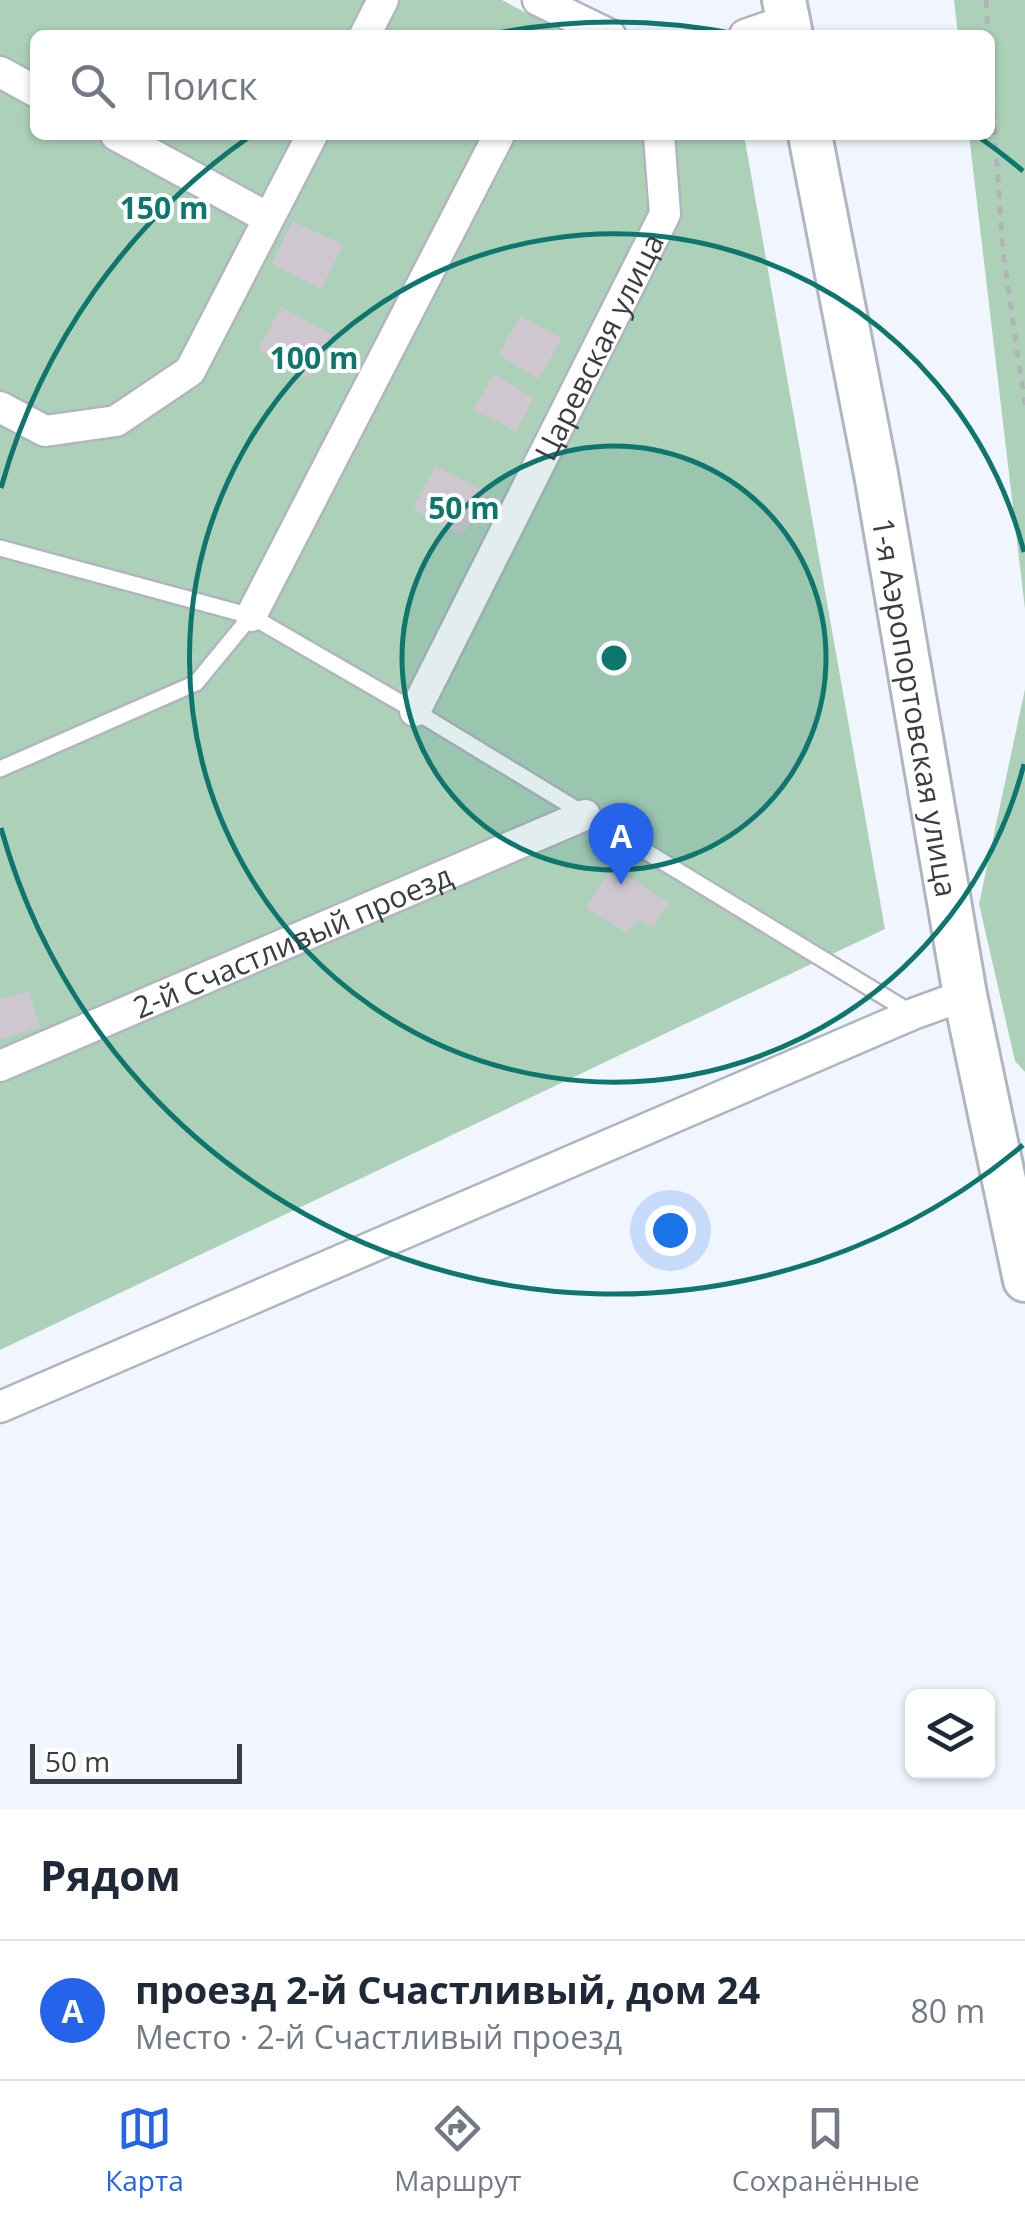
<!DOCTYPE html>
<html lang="ru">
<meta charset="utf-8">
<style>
:root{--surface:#fff;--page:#f6f6f7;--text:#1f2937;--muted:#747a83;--line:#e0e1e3;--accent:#2563eb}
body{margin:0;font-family:"Open Sans",sans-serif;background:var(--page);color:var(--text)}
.controls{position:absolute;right:30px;bottom:30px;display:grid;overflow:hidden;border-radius:15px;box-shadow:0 2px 8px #0004}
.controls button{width:90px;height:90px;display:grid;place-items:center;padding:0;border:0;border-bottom:2px solid var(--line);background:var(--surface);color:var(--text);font:50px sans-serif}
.scale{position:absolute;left:30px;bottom:25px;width:212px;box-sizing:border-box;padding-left:10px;border:5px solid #3a3d41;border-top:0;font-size:28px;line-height:35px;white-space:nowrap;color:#3a3d41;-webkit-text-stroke:8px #fff;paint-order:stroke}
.you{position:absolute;left:670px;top:1230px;width:35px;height:35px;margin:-25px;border:8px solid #fff;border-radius:50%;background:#1a73e8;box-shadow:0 0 0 15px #1a73e833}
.badge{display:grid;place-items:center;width:65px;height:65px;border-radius:50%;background:var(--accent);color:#fff;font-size:32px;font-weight:700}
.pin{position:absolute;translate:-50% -82px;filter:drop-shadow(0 2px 5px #0008)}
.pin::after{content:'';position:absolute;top:52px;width:35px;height:30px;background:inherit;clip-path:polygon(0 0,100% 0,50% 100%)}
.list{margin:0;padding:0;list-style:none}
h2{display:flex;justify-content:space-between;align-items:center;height:130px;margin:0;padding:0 40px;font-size:42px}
h2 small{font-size:32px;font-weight:400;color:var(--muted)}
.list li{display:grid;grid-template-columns:65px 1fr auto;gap:30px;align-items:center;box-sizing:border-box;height:140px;padding:0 40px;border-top:2px solid var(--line)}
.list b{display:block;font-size:38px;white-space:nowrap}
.list p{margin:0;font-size:32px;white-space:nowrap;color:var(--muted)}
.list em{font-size:32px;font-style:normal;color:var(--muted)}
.icon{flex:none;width:55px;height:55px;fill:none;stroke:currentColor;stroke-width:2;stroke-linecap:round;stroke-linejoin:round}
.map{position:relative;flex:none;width:1025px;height:1809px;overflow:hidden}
.search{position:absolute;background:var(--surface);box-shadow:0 2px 8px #0004;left:30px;right:30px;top:30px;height:110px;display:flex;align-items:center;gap:25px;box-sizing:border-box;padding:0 35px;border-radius:15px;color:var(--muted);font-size:38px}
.sheet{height:270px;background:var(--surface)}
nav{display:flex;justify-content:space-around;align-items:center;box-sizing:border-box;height:140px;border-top:2px solid var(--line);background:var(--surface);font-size:28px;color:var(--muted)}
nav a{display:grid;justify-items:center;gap:5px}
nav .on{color:var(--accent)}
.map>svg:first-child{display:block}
</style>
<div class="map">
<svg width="1025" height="1809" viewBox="0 0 1025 1809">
<rect width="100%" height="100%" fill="#f1f6fe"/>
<g fill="#add1b8">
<polygon points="0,0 502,0 568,35 35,35 35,135 744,135 885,929 0,1350"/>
<polygon points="954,0 1025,0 1025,609 969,135 990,135 990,35 958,35"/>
<polygon points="1025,689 1025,1072 1015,1061 979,904"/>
</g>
<g fill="#cfc7cf">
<polygon points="293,221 343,245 321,289 272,264"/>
<polygon points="281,307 333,335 310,378 258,350"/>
<polygon points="520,316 562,338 539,379 499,355"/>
<polygon points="494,374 533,398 516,431 473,409"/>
<polygon points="435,466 488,493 462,537 413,508"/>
<polygon points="612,867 670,903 652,927 639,920 626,933 586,908"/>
<polygon points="29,991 40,1027 0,1039 0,999"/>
</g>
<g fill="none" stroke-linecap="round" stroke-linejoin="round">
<defs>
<g id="lane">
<polyline points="0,548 251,616 415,711 913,1014"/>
<polyline points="0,769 196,683 251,616"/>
</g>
<g id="street">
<polyline points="538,0 610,35"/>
<polyline points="365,35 383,0"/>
<polyline points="745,35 788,20"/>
<polyline points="0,72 35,91"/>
<polyline points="116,135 268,218"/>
<polyline points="0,407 45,431 116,421 190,371 312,135"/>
<polyline points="251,616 499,135"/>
<path id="s1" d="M415,711L665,214L659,135"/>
<path id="s2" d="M0,1066L585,815"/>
<polyline points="0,1407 913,1014 965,995"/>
</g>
<g id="secondary">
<polyline points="784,0 791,35"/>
<path id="s3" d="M810,135L876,474L965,995L1025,1280"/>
</g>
</defs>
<use href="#lane" stroke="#b0b6bf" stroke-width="20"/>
<use href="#street" stroke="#b0b6bf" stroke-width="35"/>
<use href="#secondary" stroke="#b0b6bf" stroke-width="48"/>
<g stroke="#b0b4ba" stroke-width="5" stroke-dasharray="8 8" stroke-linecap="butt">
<polyline points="986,0 988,35"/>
<polyline points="990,63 1003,253 1025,405"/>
</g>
<use href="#lane" stroke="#fff" stroke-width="15"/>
<use href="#street" stroke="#fff" stroke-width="30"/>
<use href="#secondary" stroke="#fff" stroke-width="42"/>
</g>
<circle cx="614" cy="658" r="212" fill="#0f766e" fill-opacity=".12"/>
<g fill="none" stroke="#0f766e" stroke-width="5">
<circle cx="614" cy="658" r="212"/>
<path d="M1024 764A424 424 0 1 1 1024 552"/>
<path d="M1023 1145A636 636 0 0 1 1 828M1 488A636 636 0 0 1 249 137M487 35A636 636 0 0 1 741 35M979 137A636 636 0 0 1 1023 171"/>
</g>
<g text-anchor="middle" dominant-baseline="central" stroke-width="8" stroke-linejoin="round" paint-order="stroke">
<g font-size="30" fill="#3a3d41" stroke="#fff">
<text stroke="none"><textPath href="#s1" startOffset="408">Царевская улица</textPath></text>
<text stroke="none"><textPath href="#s3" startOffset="582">1-я Аэропортовская улица</textPath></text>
<text stroke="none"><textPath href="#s2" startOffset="318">2-й Счастливый проезд</textPath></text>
</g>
</g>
<circle cx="614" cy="658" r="15" fill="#0f766e" stroke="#fff" stroke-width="5"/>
<g font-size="30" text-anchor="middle" font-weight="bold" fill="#0f766e" stroke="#fff" stroke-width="8" stroke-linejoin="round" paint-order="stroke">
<text x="164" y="219">150 m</text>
<text x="314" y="369">100 m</text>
<text x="464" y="519">50 m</text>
</g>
</svg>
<div class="controls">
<button><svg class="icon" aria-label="layers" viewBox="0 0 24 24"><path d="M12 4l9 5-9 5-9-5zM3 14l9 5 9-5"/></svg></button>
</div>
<div class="scale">50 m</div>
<div class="you"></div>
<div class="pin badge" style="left:621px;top:885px">A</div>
<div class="search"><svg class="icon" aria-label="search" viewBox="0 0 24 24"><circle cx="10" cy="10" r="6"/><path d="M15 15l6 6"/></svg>Поиск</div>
</div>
<section class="sheet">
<h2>Рядом<small></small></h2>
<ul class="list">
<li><span class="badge">A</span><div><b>проезд 2-й Счастливый, дом 24</b><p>Место · 2-й Счастливый проезд</p></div><em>80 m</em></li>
</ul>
</section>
<nav>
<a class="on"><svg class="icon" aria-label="map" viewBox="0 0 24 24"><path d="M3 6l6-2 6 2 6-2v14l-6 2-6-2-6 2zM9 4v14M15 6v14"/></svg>Карта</a>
<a><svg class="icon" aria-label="directions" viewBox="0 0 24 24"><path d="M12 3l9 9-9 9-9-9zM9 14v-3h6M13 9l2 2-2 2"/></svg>Маршрут</a>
<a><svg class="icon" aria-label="saved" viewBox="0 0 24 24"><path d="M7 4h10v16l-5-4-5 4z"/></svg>Сохранённые</a>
</nav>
